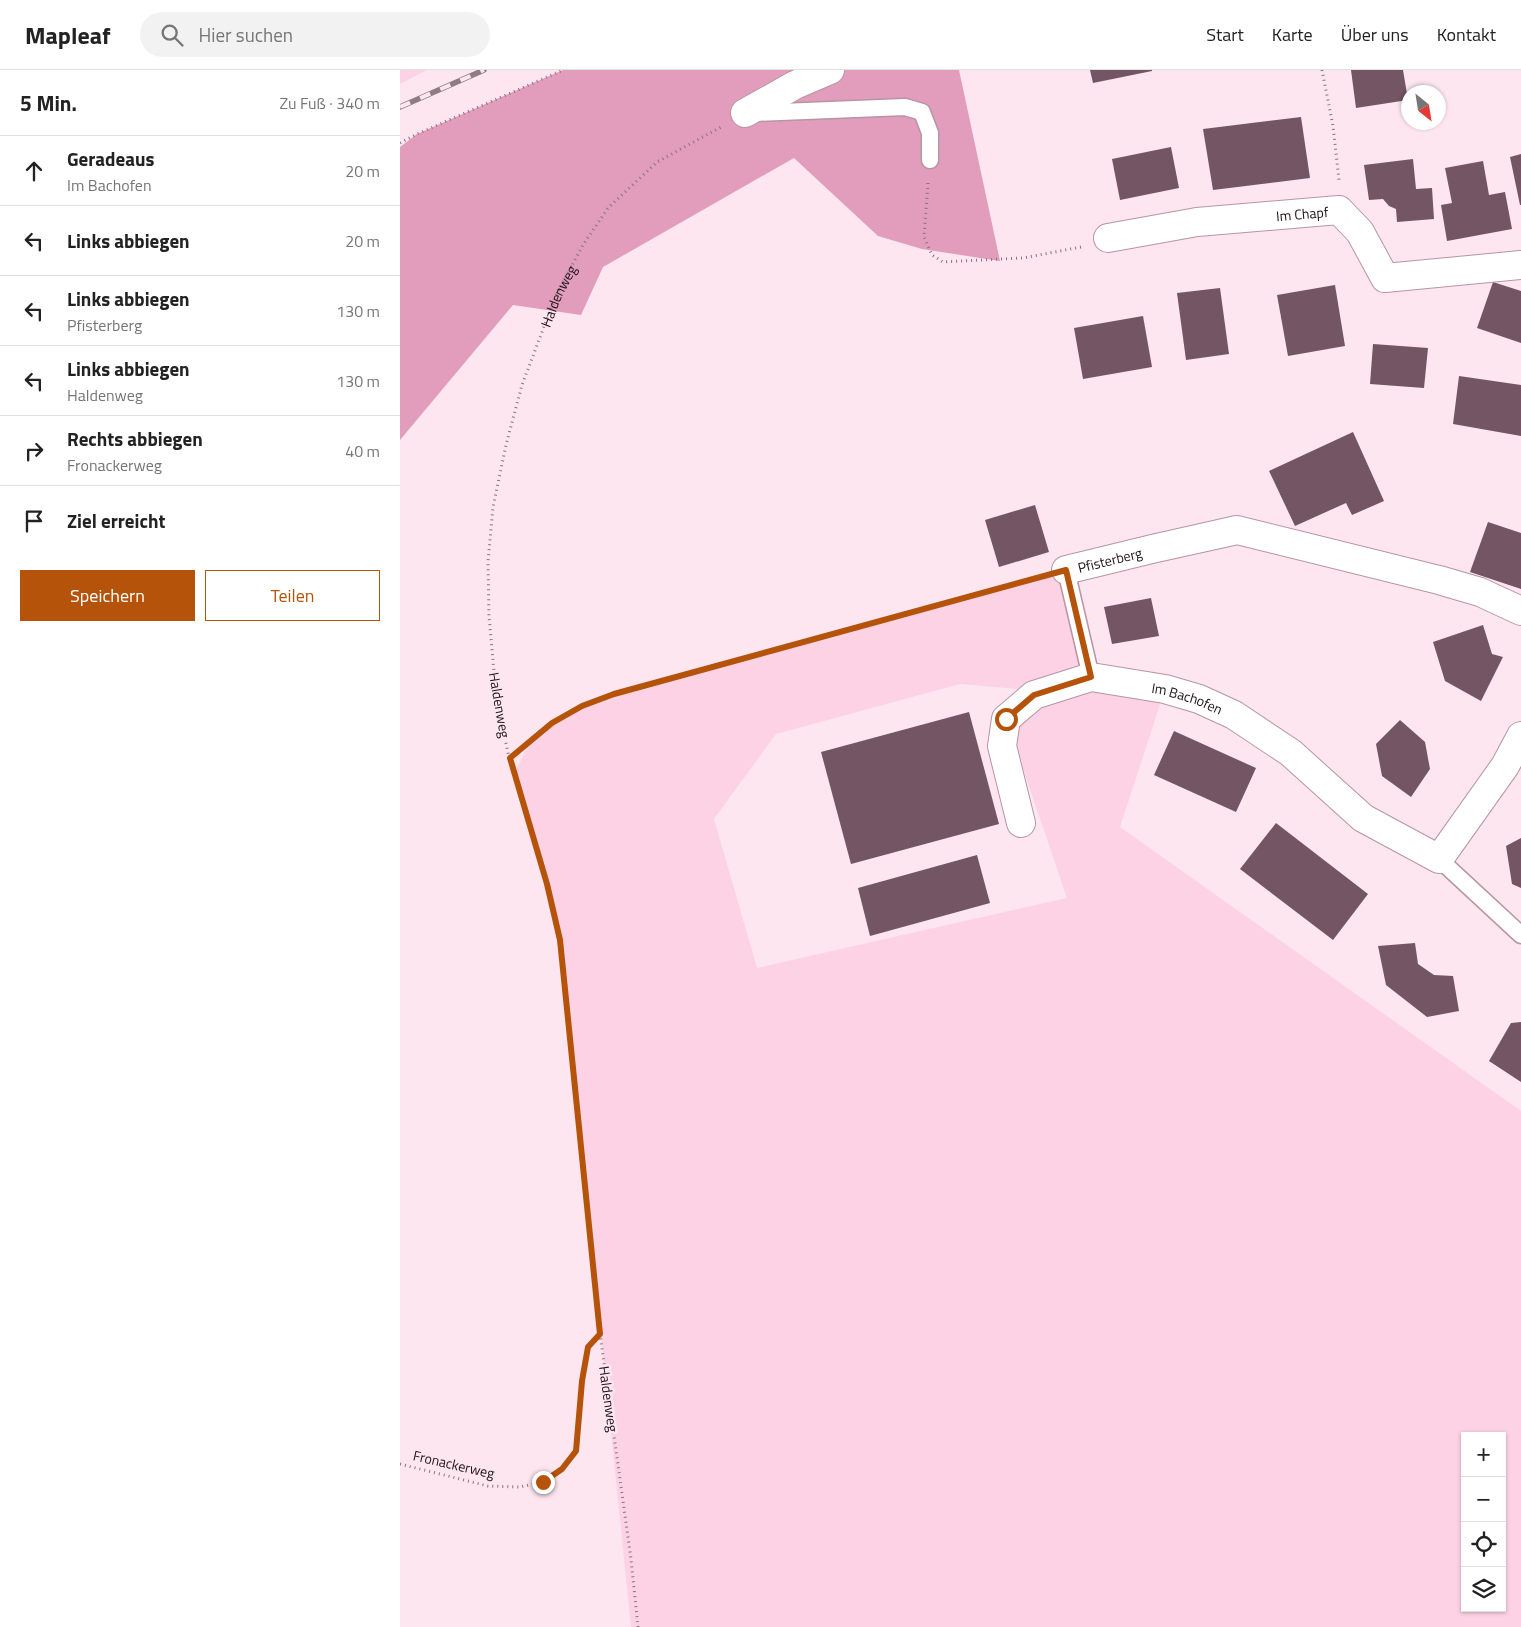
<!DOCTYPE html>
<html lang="de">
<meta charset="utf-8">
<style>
:root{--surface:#fff;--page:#f2f2f2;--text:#222;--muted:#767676;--line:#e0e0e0;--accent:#b45309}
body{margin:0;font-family:"Titillium Web",sans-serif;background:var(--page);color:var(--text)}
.controls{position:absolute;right:15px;bottom:15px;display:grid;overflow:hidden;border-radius:0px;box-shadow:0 1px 4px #0004}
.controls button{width:45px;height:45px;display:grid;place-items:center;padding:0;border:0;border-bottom:1px solid var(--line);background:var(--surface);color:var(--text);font:25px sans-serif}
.compass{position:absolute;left:1001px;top:15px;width:45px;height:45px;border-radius:50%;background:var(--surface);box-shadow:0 1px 4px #0004;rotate:150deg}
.stop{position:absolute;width:15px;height:15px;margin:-11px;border:4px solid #b45309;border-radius:50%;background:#fff}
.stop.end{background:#b45309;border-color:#fff;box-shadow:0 1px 5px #0008}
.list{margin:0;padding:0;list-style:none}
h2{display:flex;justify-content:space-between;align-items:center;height:65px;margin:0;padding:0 20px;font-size:21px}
h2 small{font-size:16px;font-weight:400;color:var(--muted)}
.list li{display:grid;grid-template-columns:32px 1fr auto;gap:15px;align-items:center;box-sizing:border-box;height:70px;padding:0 20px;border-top:1px solid var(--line)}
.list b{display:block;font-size:19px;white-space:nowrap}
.list p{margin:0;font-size:16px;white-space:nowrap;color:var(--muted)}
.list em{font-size:16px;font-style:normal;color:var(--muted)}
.actions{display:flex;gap:10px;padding:15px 20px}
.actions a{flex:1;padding:11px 0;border:1px solid var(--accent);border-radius:0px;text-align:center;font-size:18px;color:var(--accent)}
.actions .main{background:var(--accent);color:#fff}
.icon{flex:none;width:28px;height:28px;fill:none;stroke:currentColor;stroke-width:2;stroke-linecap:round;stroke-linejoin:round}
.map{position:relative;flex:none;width:1121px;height:1557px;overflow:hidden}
header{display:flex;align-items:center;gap:30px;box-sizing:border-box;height:70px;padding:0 25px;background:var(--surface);border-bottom:1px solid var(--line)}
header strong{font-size:24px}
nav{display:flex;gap:28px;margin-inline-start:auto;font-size:18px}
.search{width:350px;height:45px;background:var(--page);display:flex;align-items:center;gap:12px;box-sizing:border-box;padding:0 18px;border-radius:28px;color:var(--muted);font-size:19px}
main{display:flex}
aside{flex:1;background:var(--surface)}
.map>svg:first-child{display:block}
</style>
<header>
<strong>Mapleaf</strong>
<div class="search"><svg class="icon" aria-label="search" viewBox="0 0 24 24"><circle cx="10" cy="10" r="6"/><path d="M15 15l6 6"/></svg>Hier suchen</div>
<nav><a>Start</a><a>Karte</a><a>Über uns</a><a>Kontakt</a></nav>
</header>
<main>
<aside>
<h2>5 Min.<small>Zu Fuß · 340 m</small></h2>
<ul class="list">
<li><svg class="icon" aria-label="ahead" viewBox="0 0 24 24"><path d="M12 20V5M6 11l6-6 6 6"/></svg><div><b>Geradeaus</b><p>Im Bachofen</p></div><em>20 m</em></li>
<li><svg class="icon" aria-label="left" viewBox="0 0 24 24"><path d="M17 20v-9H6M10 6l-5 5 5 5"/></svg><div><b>Links abbiegen</b></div><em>20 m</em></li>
<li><svg class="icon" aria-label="left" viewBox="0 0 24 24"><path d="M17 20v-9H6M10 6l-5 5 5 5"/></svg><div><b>Links abbiegen</b><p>Pfisterberg</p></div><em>130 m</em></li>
<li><svg class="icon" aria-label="left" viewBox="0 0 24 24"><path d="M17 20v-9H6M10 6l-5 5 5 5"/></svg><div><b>Links abbiegen</b><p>Haldenweg</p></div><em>130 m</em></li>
<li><svg class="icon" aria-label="right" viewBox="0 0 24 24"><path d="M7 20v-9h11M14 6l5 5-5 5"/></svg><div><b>Rechts abbiegen</b><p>Fronackerweg</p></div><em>40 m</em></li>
<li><svg class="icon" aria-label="arrive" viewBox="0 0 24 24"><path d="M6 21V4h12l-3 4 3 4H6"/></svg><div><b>Ziel erreicht</b></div></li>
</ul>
<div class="actions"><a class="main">Speichern</a><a>Teilen</a></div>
</aside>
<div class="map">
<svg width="1121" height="1557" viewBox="0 0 1121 1557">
<rect width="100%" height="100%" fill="#fde6ef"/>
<g fill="#fdd2e4" fill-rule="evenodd">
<polygon points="0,0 27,0 0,14"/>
<path d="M666,500L691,607L765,619L720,757L1121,1041V1557H231L166,923L147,814L114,705L131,669L152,653L182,637L214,624ZM560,614L628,620L606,649L667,828L357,898L314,749L376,664ZM1065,1366H1102V1538H1065Z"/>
</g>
<polygon fill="#e29cbc" points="163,0 559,0 600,191 522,179 478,166 394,88 203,197 181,245 113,235 0,370 0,77 17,64"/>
<g fill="#745563">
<polygon points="690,0 752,0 752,1 693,13"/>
<polygon points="951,0 1003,0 1008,30 956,38"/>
<polygon points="901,47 910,108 813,120 803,59"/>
<polygon points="771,77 779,118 720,130 712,89"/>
<polygon points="1121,84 1121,135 1120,135 1110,87"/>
<polygon points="1013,89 1016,119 1032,118 1034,149 997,152 996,139 989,136 983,129 969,130 964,95"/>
<polygon points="1083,91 1089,125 1105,122 1112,159 1047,171 1041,135 1052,133 1045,98"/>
<polygon points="1093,212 1121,221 1121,273 1077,258"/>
<polygon points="935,215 945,276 888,286 877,225"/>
<polygon points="820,218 829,284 786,290 777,223"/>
<polygon points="743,246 752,297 683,309 674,258"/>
<polygon points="973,274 1028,278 1024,318 970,314"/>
<polygon points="1059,306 1121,315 1121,366 1053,354"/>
<polygon points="953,362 984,431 952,445 946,433 895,456 869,401"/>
<polygon points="635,435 649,482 599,497 585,450"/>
<polygon points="1088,452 1121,463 1121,519 1070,502"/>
<polygon points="751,528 759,566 712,574 704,537"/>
<polygon points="1083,555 1092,584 1103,587 1081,631 1045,611 1033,572"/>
<polygon points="569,642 599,754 451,794 421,682"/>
<polygon points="1000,650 1025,672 1030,699 1011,727 982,706 976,674"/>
<polygon points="774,661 856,698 836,742 754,705"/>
<polygon points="876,753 968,824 933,870 840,799"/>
<polygon points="1121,768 1121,818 1112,814 1106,776"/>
<polygon points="577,785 590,833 470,866 458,818"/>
<polygon points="1015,873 1018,894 1034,905 1053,906 1059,941 1027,947 986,915 978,876"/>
<polygon points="1121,952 1121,1012 1089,991 1111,953"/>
</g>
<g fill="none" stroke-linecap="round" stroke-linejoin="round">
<defs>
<g id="service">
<polyline points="354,43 505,37 522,42 530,63 530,90"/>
<polyline points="666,500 691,607"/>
<polyline points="1039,789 1121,865"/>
</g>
<g id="minor">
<polyline points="345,43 395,15 430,0"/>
<path id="s2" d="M708,168L797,152L939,140L960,162L985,208L1121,195"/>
<path id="s3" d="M666,500L752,479L837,460L1039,510L1080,522L1121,541"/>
<path id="s4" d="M621,753L602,676L606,649L634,625L691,607L765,619L799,629L834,645L891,683L963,748L1039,789L1105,696L1121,666"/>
</g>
</defs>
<use href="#service" stroke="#b795a3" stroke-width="19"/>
<use href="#minor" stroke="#b795a3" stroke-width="30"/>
<g stroke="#87767d" stroke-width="3" stroke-dasharray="1 4" stroke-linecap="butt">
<polyline points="922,0 933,56 939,110"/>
<polyline points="0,73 17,64 163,0"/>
<polyline points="528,113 524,167 532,185 543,192 623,188 681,177"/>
<polyline points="109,688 152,653 182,637 214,624 639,508"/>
<polyline points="0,1394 88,1416 120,1417 143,1412 163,1399 176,1381 182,1311 188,1277 200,1265"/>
<path id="s1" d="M238,1557L231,1489L200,1264L160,870L147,814L109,688L100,644L94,602L89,546L88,492L93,437L106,375L122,315L156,225L183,175L208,138L257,92L321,57"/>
</g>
<use href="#service" stroke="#fff" stroke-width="16"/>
<use href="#minor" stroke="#fff" stroke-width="28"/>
<defs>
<polyline id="rail" points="0,37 84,0"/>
</defs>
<use href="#rail" stroke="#8e7c84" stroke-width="5.5"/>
<use href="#rail" stroke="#fde6ef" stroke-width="4" stroke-dasharray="11" stroke-linecap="butt"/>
</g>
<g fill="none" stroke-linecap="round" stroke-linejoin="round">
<polyline stroke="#b45309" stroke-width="6" points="143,1412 162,1399 176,1381 182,1311 188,1277 200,1264 160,870 147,814 110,688 152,653 182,636 214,624 666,500 691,607 634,625 606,649"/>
</g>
<g text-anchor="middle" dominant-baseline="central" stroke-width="5" stroke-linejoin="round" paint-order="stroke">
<g font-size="14" fill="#1e1218" stroke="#fde6ef">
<text stroke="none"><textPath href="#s2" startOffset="196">Im Chapf</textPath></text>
<text stroke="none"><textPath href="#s1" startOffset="1355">Haldenweg</textPath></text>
<text stroke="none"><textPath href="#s3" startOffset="45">Pfisterberg</textPath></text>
<text stroke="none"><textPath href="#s4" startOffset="302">Im Bachofen</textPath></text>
<text transform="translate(100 635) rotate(80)">Haldenweg</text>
<text transform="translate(209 1329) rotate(82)">Haldenweg</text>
<text transform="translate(54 1394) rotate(13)">Fronackerweg</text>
</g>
</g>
</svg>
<div class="controls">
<button>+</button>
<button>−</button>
<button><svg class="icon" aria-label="locate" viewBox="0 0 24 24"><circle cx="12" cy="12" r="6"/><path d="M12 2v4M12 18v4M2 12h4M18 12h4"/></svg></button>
<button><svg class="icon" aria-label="layers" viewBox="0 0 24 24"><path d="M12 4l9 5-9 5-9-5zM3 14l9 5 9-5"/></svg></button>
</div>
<svg class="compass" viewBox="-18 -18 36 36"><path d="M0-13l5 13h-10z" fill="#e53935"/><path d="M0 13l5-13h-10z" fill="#767676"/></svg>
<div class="stop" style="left:606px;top:649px"></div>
<div class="stop end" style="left:143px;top:1412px"></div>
</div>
</main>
